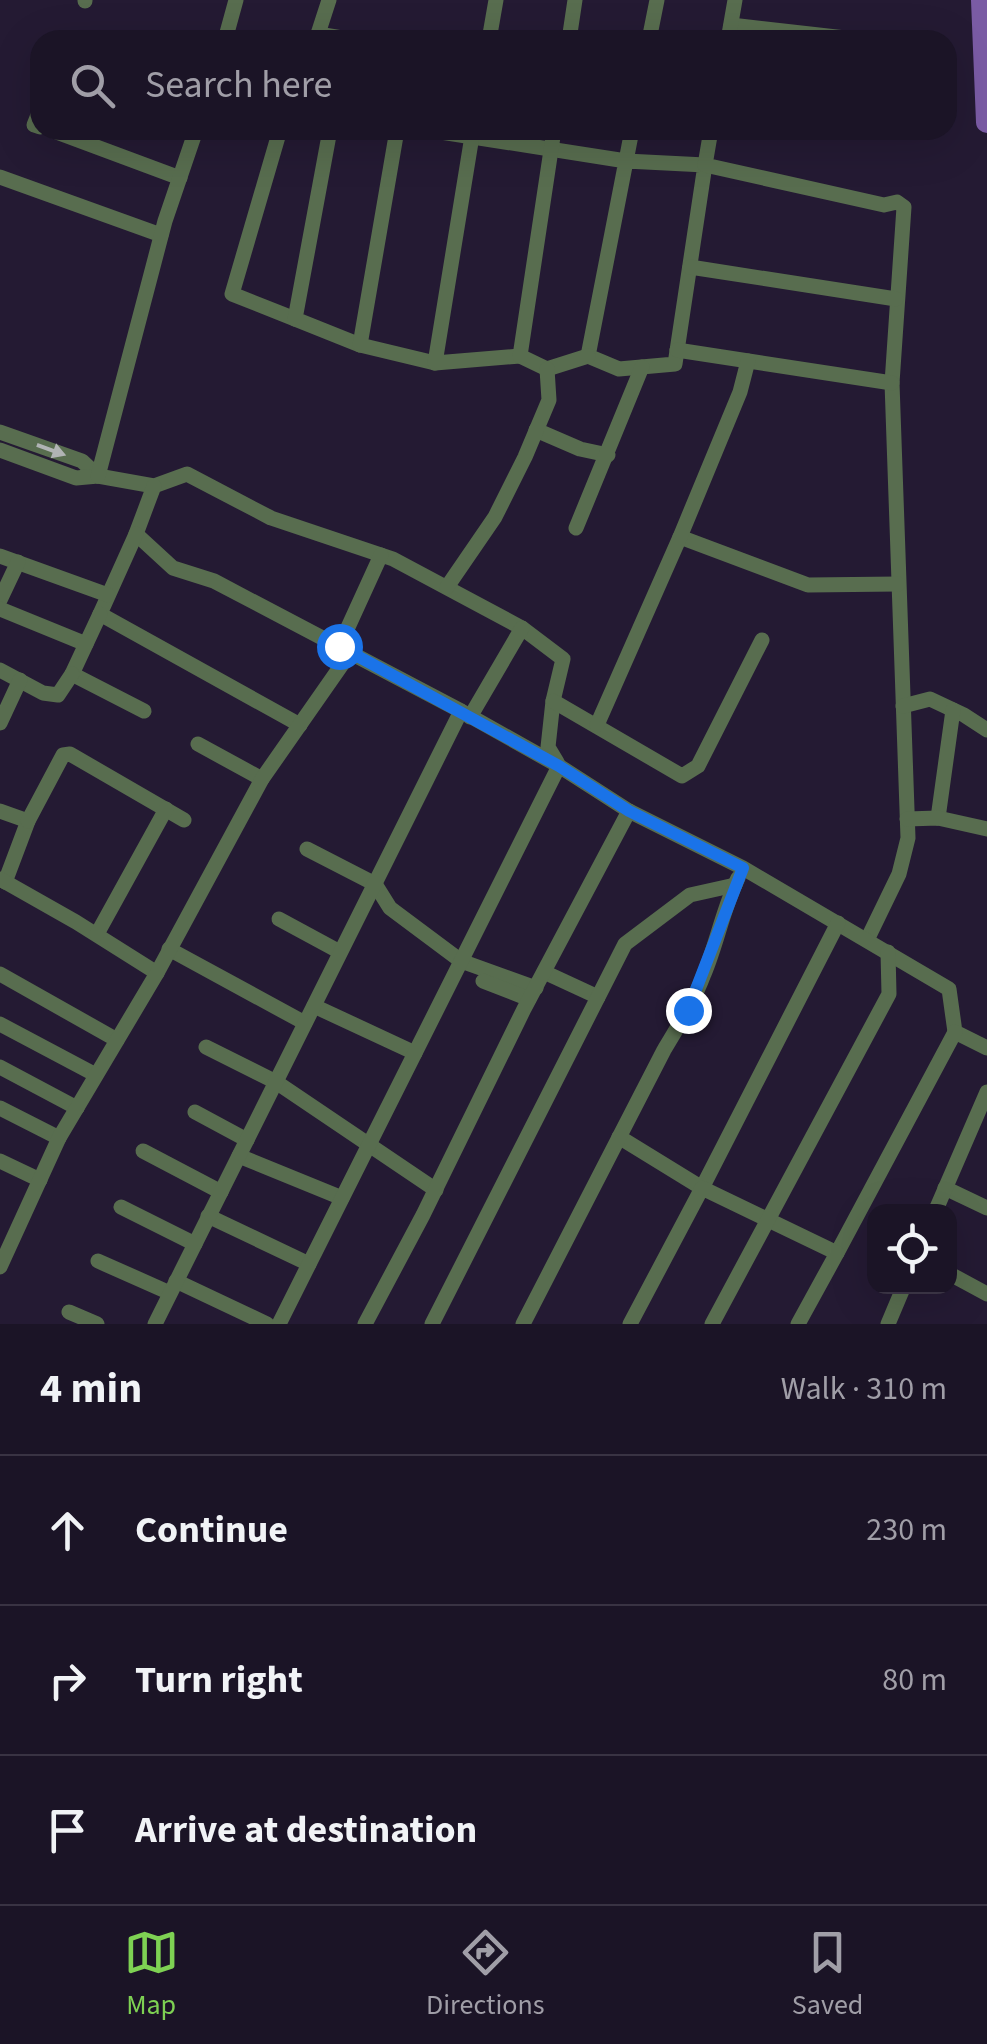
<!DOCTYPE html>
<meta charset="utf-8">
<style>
:root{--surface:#1b1426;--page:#282132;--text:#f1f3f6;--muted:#a09ea7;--line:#393343;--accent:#7ed153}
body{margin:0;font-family:"Source Sans 3",sans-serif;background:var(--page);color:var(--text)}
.controls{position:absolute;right:30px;bottom:30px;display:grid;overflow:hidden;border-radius:20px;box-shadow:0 10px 40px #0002}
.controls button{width:90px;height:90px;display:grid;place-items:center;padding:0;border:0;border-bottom:2px solid var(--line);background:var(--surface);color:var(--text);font:50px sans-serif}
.stop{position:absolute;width:30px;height:30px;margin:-22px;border:8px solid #1a73e8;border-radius:50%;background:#fff}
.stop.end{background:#1a73e8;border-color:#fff;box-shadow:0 2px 10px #0008}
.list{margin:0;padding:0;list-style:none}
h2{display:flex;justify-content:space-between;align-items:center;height:130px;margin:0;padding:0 40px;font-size:42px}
h2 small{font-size:32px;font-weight:400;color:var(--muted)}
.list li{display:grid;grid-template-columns:65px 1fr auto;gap:30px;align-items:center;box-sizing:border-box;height:150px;padding:0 40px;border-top:2px solid var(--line)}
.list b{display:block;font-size:38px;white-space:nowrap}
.list em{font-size:32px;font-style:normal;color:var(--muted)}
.icon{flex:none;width:55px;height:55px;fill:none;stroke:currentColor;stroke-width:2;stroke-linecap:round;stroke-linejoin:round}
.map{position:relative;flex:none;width:987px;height:1324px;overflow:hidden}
.search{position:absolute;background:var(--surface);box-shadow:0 10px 40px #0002;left:30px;right:30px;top:30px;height:110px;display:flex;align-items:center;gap:25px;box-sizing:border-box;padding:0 35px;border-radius:30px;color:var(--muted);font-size:38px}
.sheet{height:580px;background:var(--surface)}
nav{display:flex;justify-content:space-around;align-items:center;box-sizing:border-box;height:140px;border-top:2px solid var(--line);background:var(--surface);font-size:28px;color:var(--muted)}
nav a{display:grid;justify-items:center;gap:5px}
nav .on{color:var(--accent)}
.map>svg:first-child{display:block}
</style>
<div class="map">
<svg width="987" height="1324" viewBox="0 0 987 1324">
<rect width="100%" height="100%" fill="#241a33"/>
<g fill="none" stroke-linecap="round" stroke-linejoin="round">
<polyline stroke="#7a5ba4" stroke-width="22" points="982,0 987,122"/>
<g stroke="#586d4f" stroke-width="15">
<polyline points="85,1 85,0"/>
<polyline points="731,25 863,40"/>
<polyline points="318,34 354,40"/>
<polyline points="225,40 236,0"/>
<polyline points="316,40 329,0"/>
<polyline points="489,40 496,0"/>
<polyline points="569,40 575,0"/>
<polyline points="649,40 657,0"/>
<polyline points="728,40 735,0"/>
<polyline points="40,110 34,125 40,127"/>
<polyline points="51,130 180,178"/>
<polyline points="280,130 232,294 295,319"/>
<polyline points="330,130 295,319 360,345"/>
<polyline points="397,130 360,345 435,363"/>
<polyline points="428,130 626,161 705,165 675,364 619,369 588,356 626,161 632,130"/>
<polyline points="473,130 435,363 520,356"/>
<polyline points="554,130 520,356 547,369 588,356"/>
<polyline points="711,130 705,165 884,205 897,202 904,207 892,383 908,838 899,874 867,940"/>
<polyline points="0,177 161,235"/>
<polyline points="690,267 896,299"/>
<polyline points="677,350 892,383"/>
<polyline points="536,430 580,449 608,455"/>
<polyline points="0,432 82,461 98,476"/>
<polyline points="0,450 76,478 98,476 154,486 187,474 271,518 393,559 522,628 563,659 553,701 548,747 557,762"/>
<polyline points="98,476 165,221 196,130"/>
<polyline points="154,486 136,534 173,568 214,581 461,711 559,766 629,811 743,868 949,989 955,1032 987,1048"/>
<polyline points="576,528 642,367"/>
<polyline points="136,534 100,614 300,725"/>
<polyline points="680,537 808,585 898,584"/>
<polyline points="0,556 108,595"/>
<polyline points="447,587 495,517 525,457 549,400 547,369"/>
<polyline points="0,600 18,562"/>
<polyline points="0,609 86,644"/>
<polyline points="100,614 72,674 144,711"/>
<polyline points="339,647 381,555"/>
<polyline points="0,670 43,693 58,695 72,674"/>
<polyline points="553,701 682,776 698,766 762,640"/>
<polyline points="903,706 930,699 964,715 987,730"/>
<polyline points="470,717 522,628"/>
<polyline points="0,723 20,680"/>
<polyline points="597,725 680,537 740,392 748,361"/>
<polyline points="198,744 262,779"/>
<polyline points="0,811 28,821 5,882"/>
<polyline points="938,818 953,710"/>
<polyline points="907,819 938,818 987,829"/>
<polyline points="28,821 63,755 70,754 184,820"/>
<polyline points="307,849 375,884 390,908 461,961 536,988"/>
<polyline points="0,879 76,922 157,973"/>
<polyline points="279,919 340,952"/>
<polyline points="97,934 166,809"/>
<polyline points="169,949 305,1023"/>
<polyline points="544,972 598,997"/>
<polyline points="0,974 117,1040"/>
<polyline points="483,981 529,999"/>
<polyline points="314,1006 415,1053"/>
<polyline points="0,1024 96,1075"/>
<polyline points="206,1047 276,1082 436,1190"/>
<polyline points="0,1067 77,1108"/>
<polyline points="0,1108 59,1138"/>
<polyline points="195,1112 247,1140"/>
<polyline points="619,1137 702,1188 838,923"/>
<polyline points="143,1151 221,1192"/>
<polyline points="239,1156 342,1198"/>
<polyline points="0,1161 40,1180"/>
<polyline points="945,1188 987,1208"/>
<polyline points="121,1207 195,1244"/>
<polyline points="935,1212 987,1092"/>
<polyline points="208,1216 309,1264"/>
<polyline points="837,1253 955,1032"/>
<polyline points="98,1261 170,1293"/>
<polyline points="0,1267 59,1138 157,973 262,779 350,653"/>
<polyline points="950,1274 987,1294"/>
<polyline points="176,1281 267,1324"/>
<polyline points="69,1312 97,1324"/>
<polyline points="155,1324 461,711"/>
<polyline points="279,1324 559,766"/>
<polyline points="365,1324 423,1215 524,1009 629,811"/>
<polyline points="432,1324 625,944 690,895 735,885"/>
<path d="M523,1324L664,1050C679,1025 694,1001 704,974C717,943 723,909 738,878"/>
<polyline points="630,1324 702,1188 837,1253 798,1324"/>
<polyline points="712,1324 889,994 888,952"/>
<polyline points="888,1324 904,1286"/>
</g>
</g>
<defs><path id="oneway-solid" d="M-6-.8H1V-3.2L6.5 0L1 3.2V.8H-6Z" transform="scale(2.5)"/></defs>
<use fill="#b0b3b4" href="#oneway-solid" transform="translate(51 450) rotate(20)"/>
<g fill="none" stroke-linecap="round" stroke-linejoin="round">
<polyline stroke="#1a73e8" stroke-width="12" points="339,646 559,766 629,811 743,868 688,1010"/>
</g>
</svg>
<div class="controls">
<button><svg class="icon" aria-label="locate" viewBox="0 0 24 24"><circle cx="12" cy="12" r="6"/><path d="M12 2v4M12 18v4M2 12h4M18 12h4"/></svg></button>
</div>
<div class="stop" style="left:339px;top:646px"></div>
<div class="stop end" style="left:688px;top:1010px"></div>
<div class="search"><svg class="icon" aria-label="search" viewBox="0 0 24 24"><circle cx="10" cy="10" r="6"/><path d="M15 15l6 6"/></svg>Search here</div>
</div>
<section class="sheet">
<h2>4 min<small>Walk · 310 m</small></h2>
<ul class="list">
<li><svg class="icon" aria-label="ahead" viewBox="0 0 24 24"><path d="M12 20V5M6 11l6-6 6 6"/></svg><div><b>Continue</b></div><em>230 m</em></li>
<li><svg class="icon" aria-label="right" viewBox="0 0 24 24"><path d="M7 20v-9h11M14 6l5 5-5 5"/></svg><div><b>Turn right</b></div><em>80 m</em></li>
<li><svg class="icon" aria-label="arrive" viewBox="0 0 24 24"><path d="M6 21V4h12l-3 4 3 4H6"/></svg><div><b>Arrive at destination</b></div></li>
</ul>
</section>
<nav>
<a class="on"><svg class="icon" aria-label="map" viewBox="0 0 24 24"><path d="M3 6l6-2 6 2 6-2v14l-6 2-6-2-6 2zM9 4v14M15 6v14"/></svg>Map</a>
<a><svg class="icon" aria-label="directions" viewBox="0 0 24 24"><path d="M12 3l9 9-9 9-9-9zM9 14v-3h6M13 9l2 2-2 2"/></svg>Directions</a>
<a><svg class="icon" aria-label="saved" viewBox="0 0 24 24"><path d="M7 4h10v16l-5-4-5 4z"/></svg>Saved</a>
</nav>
